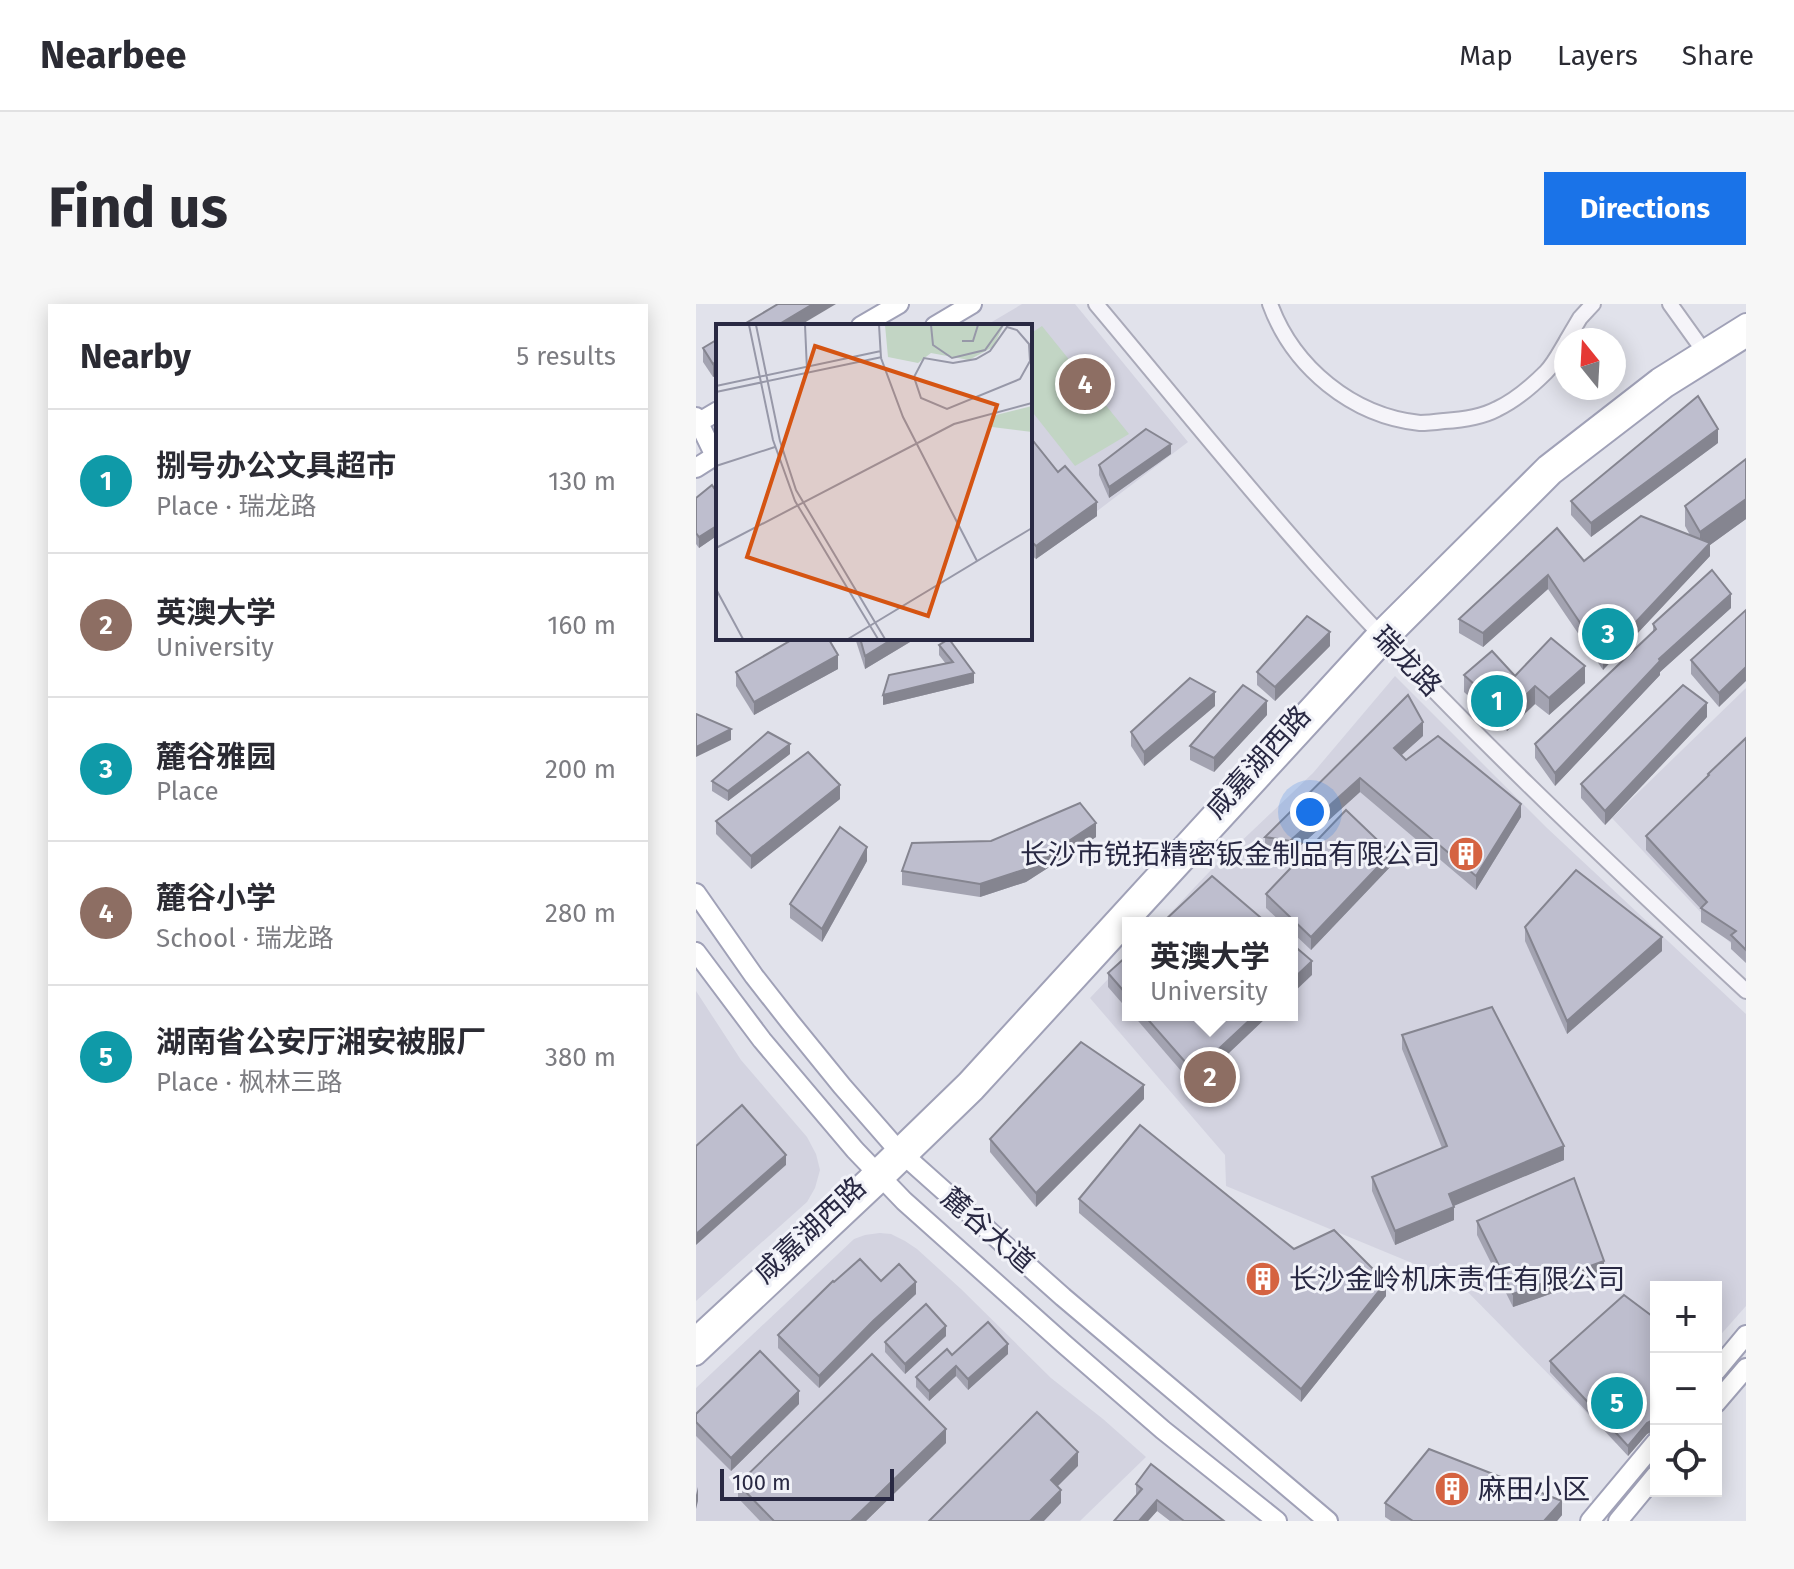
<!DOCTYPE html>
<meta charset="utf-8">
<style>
:root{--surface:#fff;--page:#f7f7f7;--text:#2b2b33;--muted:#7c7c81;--line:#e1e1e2;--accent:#1a73e8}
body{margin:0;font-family:"Fira Sans","Noto Sans SC",sans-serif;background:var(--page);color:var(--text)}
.controls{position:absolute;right:24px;bottom:24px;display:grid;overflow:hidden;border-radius:0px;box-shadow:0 4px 20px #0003}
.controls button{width:72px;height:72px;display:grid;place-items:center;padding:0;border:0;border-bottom:2px solid var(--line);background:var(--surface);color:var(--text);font:40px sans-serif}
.compass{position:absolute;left:858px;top:24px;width:72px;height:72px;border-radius:50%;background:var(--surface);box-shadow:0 4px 20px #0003;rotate:342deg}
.scale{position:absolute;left:24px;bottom:20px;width:174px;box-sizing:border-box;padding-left:8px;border:4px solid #292943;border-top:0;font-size:22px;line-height:28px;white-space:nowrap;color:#292943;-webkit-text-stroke:6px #f1f2f8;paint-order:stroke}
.you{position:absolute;left:614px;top:508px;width:28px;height:28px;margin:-20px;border:6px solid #fff;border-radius:50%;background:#1a73e8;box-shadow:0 0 0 12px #1a73e833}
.badge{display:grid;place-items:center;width:52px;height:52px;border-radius:50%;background:var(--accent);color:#fff;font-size:26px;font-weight:700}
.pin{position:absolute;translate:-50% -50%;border:4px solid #fff;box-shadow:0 2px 8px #0006}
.popup{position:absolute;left:426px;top:613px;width:176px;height:104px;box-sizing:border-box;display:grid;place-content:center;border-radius:0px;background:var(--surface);filter:drop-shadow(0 2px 6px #0005);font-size:26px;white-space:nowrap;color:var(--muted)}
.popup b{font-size:30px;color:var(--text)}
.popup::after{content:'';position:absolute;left:50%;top:100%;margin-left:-16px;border:16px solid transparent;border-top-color:var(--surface)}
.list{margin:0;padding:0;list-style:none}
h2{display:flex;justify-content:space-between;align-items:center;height:104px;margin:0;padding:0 32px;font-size:34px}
h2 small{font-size:26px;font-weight:400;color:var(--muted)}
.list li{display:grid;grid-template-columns:52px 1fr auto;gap:24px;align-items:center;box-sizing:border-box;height:144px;padding:0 32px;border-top:2px solid var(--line)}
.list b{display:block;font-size:30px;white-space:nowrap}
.list p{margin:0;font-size:26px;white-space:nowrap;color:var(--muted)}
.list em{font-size:26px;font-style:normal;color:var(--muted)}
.icon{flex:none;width:44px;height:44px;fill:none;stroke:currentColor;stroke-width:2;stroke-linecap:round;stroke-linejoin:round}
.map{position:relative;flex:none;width:1050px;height:1217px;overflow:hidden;border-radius:0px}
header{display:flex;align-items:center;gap:48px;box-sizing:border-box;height:112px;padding:0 40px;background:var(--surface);border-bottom:2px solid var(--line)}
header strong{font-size:38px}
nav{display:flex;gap:44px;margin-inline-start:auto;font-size:28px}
.intro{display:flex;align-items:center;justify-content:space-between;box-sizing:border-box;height:192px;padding:0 48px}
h1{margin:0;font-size:56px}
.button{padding:20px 36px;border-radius:0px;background:var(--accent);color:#fff;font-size:28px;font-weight:700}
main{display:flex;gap:48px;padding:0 48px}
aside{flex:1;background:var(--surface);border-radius:0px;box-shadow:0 4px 20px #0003}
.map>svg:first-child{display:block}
</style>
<header>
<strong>Nearbee</strong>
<nav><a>Map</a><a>Layers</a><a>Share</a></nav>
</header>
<div class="intro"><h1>Find us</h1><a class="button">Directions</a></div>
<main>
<aside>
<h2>Nearby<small>5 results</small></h2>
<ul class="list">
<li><span class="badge" style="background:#0f9aa8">1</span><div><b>捌号办公文具超市</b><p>Place · 瑞龙路</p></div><em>130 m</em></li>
<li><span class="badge" style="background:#8d6e63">2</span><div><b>英澳大学</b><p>University</p></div><em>160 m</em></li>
<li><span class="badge" style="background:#0f9aa8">3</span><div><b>麓谷雅园</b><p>Place</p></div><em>200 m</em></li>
<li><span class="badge" style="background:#8d6e63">4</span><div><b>麓谷小学</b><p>School · 瑞龙路</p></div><em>280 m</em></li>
<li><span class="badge" style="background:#0f9aa8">5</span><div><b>湖南省公安厅湘安被服厂</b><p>Place · 枫林三路</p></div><em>380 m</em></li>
</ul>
</aside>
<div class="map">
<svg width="1050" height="1217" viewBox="0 0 1050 1217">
<rect width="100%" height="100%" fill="#e1e2eb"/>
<g fill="#d3d3e0">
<polygon points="326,0 379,0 492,138 334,258 334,22 289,22"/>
<polygon points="699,372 851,524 1050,710 1050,1002 1020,1036 1020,983 960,983 960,1098 920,1139 762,978 530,882 529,851 394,694 432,654 432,711 596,711 596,619 465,619 515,566 617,469"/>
<polygon points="1050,384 1050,654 1027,632 916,514"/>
<polygon points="0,687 45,756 111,833 120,850 124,866 119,884 111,898 0,997"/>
<polygon points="184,929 195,930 209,937 221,945 265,985 355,1074 407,1115 450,1153 384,1217 0,1217 0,1084 158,935 169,931"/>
</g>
<polygon fill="#c2d5c4" points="346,22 433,130 379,162 334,105 334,30"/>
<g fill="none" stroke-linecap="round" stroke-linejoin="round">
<defs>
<g id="minor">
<path d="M400,0C474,88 546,178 623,264C757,413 904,551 1050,687"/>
<path d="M574,0C597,63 656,112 724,119C732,119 740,118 748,117C765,116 786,113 801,105C818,97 837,81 850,68C858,60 864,48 870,38"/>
<polyline points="974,0 1007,46"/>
<polyline points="871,36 884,14 897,0"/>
</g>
<g id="major">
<polyline points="165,22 203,0"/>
<polyline points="239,22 276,0"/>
<polyline points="0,113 19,152"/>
<polyline points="0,120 22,107"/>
<polyline points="0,164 22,150"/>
<polyline points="0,589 58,672 94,718 146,782 201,845 367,993 632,1217"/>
<polyline points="432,619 689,339 858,170 970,84 1050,34"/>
<polyline points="0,648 66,736 159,846 208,897 368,1040 467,1126 581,1217"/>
<polyline points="0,1032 171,874 270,778 680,330 850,161 962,74 1050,19"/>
<polyline points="0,1052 180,883 279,787 432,620"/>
<polyline points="1020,1067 1050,1031"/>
<polyline points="1020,1099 1050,1064"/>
<polyline points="894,1217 960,1138"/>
<polyline points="922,1217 960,1171"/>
</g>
</defs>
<use href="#minor" stroke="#aaaab9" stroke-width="18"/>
<use href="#major" stroke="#a0a1b7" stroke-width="22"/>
<use href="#minor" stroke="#f5f4f9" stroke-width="14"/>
<use href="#major" stroke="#fff" stroke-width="18"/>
</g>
<g fill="#a3a3b1">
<polygon points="22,35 22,70 17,73 7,58 7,44"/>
<polygon points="334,133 362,168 401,212 340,255 334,250"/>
<polygon points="1022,139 895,233 875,211 875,197"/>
<polygon points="475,150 413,194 403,171 403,161"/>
<polygon points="1050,155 1050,215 1014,241 1014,252 907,366 852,285 787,343 763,329 763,315 861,224 888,257 994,231 989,222 989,202"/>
<polygon points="22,190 22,231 3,244 0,240 0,194"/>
<polygon points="1035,304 964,368 964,371 859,482 839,454 839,440 957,328 957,320"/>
<polygon points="1050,306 1023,403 995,370 995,356"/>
<polygon points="159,334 219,334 219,335 169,365"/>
<polygon points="243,341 278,379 187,401 250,360 243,351"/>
<polygon points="634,342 579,397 561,381 561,368"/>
<polygon points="142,365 58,411 40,382 40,368"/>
<polygon points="768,371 819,372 889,379 853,411 839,400 811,427 768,388"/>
<polygon points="519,402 448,462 435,442 435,428"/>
<polygon points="571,411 518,468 494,456 494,442"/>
<polygon points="1011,413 909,521 885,494 885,480"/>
<polygon points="727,432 705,451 710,456 825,513 780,586 664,488 594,551 569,547 569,533"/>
<polygon points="1050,434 1050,659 1035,645 1035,638 1005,618 1005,605 950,546 950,532 1012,472 1012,470"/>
<polygon points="94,450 32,497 16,487 16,477"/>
<polygon points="144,495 55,565 20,530 20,517"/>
<polygon points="400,533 330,578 284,593 206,581 206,567 295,537"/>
<polygon points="171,557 126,638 94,614 94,600"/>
<polygon points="695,562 615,646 596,628 596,619 586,619 570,604 570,590"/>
<polygon points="829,623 966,647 871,730 829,637"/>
<polygon points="432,651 432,706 412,683 412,669"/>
<polygon points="437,711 573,711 498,782"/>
<polygon points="706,731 868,856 758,901 758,916 699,941 676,887 676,873 746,844 706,745"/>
<polygon points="448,795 340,903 294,848 294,835"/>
<polygon points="383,895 598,945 690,992 605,1098 383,909"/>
<polygon points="781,917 908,971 817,1003 781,931"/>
<polygon points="185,977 220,990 177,1030 123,1084 82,1044 82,1031 138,978"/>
<polygon points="960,1015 960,1126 957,1127 951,1130 932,1152 854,1068 854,1057"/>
<polygon points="250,1032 209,1070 189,1048 189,1038"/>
<polygon points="312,1050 272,1086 260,1072 233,1097 220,1083 220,1073 256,1051"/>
<polygon points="103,1100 35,1167 0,1132 0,1110"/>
<polygon points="250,1139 170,1217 64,1217 42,1194 42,1180"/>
<polygon points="440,1180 528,1217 474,1217 461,1207 452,1217 418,1217 440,1191"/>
<polygon points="689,1199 866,1211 861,1217 695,1217 689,1213"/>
</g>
<g fill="#858590">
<polygon points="117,0 140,0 103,22 80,22"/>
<polygon points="22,56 22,70 17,73 17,60"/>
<polygon points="1022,125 1022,139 895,233 895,219"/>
<polygon points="475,140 475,150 413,194 413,183"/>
<polygon points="1050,195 1050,215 1014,241 1014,252 907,366 907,353 1004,248 1004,228"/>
<polygon points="401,198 401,212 340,255 340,242"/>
<polygon points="22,221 22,231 3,244 3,233"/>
<polygon points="852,271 852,285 787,343 787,329"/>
<polygon points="1035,290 1035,304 964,368 964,371 859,482 859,469 963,355"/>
<polygon points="634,328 634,342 579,397 579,383"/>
<polygon points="198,334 219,334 219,335 169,365 169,352"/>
<polygon points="142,351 142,365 58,411 58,398"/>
<polygon points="889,362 889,379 853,411 853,394"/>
<polygon points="1050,363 1050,377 1023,403 1023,389"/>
<polygon points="278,369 278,379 187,401 187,391"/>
<polygon points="839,382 839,400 811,427 811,410"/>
<polygon points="519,388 519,402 448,462 448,448"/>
<polygon points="571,397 571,411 518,468 518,454"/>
<polygon points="1011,399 1011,413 909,521 909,507"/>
<polygon points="727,418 727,432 698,458 698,444"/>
<polygon points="35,425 35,436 0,453 0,443"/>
<polygon points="94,440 94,450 32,497 32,487"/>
<polygon points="664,474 664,488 594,551 594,537"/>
<polygon points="144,481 144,495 55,565 55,552"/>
<polygon points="825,500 825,513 780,586 780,572"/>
<polygon points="400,519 400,533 330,578 284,593 284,580"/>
<polygon points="171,543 171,557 126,638 126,625"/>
<polygon points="695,549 695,562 615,646 615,633"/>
<polygon points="966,633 966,647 871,730 871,717"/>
<polygon points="616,657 616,671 596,690 596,676"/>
<polygon points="559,711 573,711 498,782 498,768"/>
<polygon points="448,781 448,795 340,903 340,889"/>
<polygon points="868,842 868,856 753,904 753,890"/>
<polygon points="90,851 90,861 0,941 0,930"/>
<polygon points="758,903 758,916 699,941 699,927"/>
<polygon points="908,957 908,971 817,1003 817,990"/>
<polygon points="220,978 220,990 177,1030 123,1084 123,1072 177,1017"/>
<polygon points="690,978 690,992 605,1098 605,1085"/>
<polygon points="250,1022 250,1032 209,1070 209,1060"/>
<polygon points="312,1040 312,1050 272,1086 272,1075"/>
<polygon points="260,1062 260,1072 233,1097 233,1087"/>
<polygon points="103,1087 103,1100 35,1167 35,1154"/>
<polygon points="957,1116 957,1127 951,1130 932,1152 932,1142 951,1119"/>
<polygon points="250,1125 250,1139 170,1217 155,1217"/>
<polygon points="382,1148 382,1162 355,1189 355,1176"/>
<polygon points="2,1183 2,1197 0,1205 0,1191"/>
<polygon points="365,1186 365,1199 348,1217 334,1217"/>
<polygon points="461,1196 461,1207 452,1217 443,1217"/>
<polygon points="866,1197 866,1211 861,1217 848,1217"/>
</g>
<g fill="#bebece" stroke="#858590" stroke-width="2">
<polygon points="82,0 117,0 80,22 45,22"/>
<polygon points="22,35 22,56 17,60 7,44"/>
<polygon points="1002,92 1022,125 895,219 875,197"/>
<polygon points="450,125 475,140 413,183 403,161"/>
<polygon points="334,133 362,168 369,162 401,198 340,242 334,236"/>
<polygon points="1050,155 1050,195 1004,228 989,202"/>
<polygon points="16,181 22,190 22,221 3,233 0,229 0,194"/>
<polygon points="945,212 1014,239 907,353 852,271 787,329 763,315 861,224 888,257"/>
<polygon points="1016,266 1035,290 963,355 964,357 859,469 839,440 960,325 957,320"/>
<polygon points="1050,306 1050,363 1023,389 995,356"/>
<polygon points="611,312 634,328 579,383 561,368"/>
<polygon points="99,334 132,334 142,351 58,398 40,368"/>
<polygon points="164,334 198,334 169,352"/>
<polygon points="855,334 889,362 853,394 839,382 811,410 768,371 796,347 819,372"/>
<polygon points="253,335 278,369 187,391 193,371 257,358 243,341"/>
<polygon points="494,374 519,388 448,448 435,428"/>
<polygon points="547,381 571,397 518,454 494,442"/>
<polygon points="987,381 1011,399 909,507 885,480"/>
<polygon points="712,391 727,418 698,444 710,456 742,432 825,500 780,572 664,474 594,537 569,533"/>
<polygon points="0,410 35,425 0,443"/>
<polygon points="72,428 94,440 32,487 16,477"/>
<polygon points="1050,434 1050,646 1035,631 1040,627 1005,604 1011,598 950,532 1013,471 1012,470"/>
<polygon points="112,448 144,481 55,552 20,517"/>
<polygon points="384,499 400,519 330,565 284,580 206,567 216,539 295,537"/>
<polygon points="650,506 695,549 615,633 570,590"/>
<polygon points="144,523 171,543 126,625 94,600"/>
<polygon points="880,566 966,633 871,717 829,623"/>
<polygon points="516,572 571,619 466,619"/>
<polygon points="596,640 616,657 596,676"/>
<polygon points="432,651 432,692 412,669"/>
<polygon points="796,703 868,842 753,890 758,903 699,927 676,873 751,842 706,731"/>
<polygon points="448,711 559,711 498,768"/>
<polygon points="385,738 448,781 340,889 294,835"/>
<polygon points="46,801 90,851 0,930 0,842"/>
<polygon points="444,821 598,945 638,926 690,978 605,1085 383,895"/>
<polygon points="878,874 908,957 817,990 781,917"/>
<polygon points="164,955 185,977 203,960 220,978 177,1017 123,1072 82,1031 137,977 138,978"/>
<polygon points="928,991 960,1015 960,1116 957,1116 951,1119 932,1142 854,1057"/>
<polygon points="230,1000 250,1022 209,1060 189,1038"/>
<polygon points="292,1018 312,1040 272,1075 260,1062 233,1087 220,1073 251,1045 256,1051"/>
<polygon points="64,1047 103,1087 35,1154 0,1118 0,1110"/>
<polygon points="176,1050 250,1125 155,1217 78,1217 42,1180"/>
<polygon points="341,1108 382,1148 355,1176 365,1186 334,1217 233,1217"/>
<polygon points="733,1145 866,1197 848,1217 717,1217 689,1199"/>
<polygon points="455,1160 528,1217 488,1217 461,1196 443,1217 418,1217 446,1185 440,1180"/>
</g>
<defs>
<symbol id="building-disc" viewBox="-11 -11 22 22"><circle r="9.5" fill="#d56341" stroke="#f1f2f8"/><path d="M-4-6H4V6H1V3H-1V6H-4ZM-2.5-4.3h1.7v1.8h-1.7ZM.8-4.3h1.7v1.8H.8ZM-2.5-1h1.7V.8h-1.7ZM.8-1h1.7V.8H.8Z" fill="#fff"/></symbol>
</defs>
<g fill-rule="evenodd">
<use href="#building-disc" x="750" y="530" width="40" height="40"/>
<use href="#building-disc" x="547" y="955" width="40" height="40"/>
<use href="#building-disc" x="736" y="1165" width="40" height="40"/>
</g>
<g text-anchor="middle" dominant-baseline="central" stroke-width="6" stroke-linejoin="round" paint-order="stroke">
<g font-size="28" fill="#292943" stroke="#f1f2f8">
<text transform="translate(711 357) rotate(46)">瑞龙路</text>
<text transform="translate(562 458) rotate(-48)">咸嘉湖西路</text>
<text transform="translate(114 926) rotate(-43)">咸嘉湖西路</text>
<text transform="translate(292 926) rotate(41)">麓谷大道</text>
</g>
<g font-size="28" fill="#292943" stroke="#f1f2f8" text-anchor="start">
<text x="744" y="550" text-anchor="end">长沙市锐拓精密钣金制品有限公司</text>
<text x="593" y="975">长沙金岭机床责任有限公司</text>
<text x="782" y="1185">麻田小区</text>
</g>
</g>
<g transform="translate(20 20)">
<rect width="316" height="316" fill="#e1e2eb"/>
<path d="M169,1H288L277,23L253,36L215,29L202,39L172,33ZM316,82V108L276,103V92Z" fill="#c2d5c4"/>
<path fill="none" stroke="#9798a8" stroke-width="2" d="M33,1L57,116L79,177L162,315M40,1L64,117L80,166L169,315M89,1L91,46M163,1L165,34L187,93L261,237M215,1L217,21L236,34L269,26L287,1M291,3L301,6L313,20L314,37L304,55L231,85L205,74L198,53L208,34L237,39L260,35L274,27ZM246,17H257L262,1M0,62L165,27M0,68L166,33M0,142L59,123M0,224L238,100L316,79M0,265L27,315M132,315L316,204"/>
<path fill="#d55412" fill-opacity="0.15" stroke="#d55412" stroke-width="4" d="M99,22L281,81L212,292L31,233Z"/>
<rect width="316" height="316" fill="none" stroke="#292943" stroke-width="4"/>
</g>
</svg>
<div class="controls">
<button>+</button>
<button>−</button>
<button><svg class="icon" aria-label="locate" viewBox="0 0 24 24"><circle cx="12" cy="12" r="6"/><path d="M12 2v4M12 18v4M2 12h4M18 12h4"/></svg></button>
</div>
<svg class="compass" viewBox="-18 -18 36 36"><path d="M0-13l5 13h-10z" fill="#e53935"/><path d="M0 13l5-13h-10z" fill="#7c7c81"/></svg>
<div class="scale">100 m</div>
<div class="you"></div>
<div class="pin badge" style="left:801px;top:397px;background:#0f9aa8">1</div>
<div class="pin badge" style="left:514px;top:773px;background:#8d6e63">2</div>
<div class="popup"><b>英澳大学</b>University</div>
<div class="pin badge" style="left:912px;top:330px;background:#0f9aa8">3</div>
<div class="pin badge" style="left:389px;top:80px;background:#8d6e63">4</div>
<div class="pin badge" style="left:921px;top:1099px;background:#0f9aa8">5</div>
</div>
</main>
